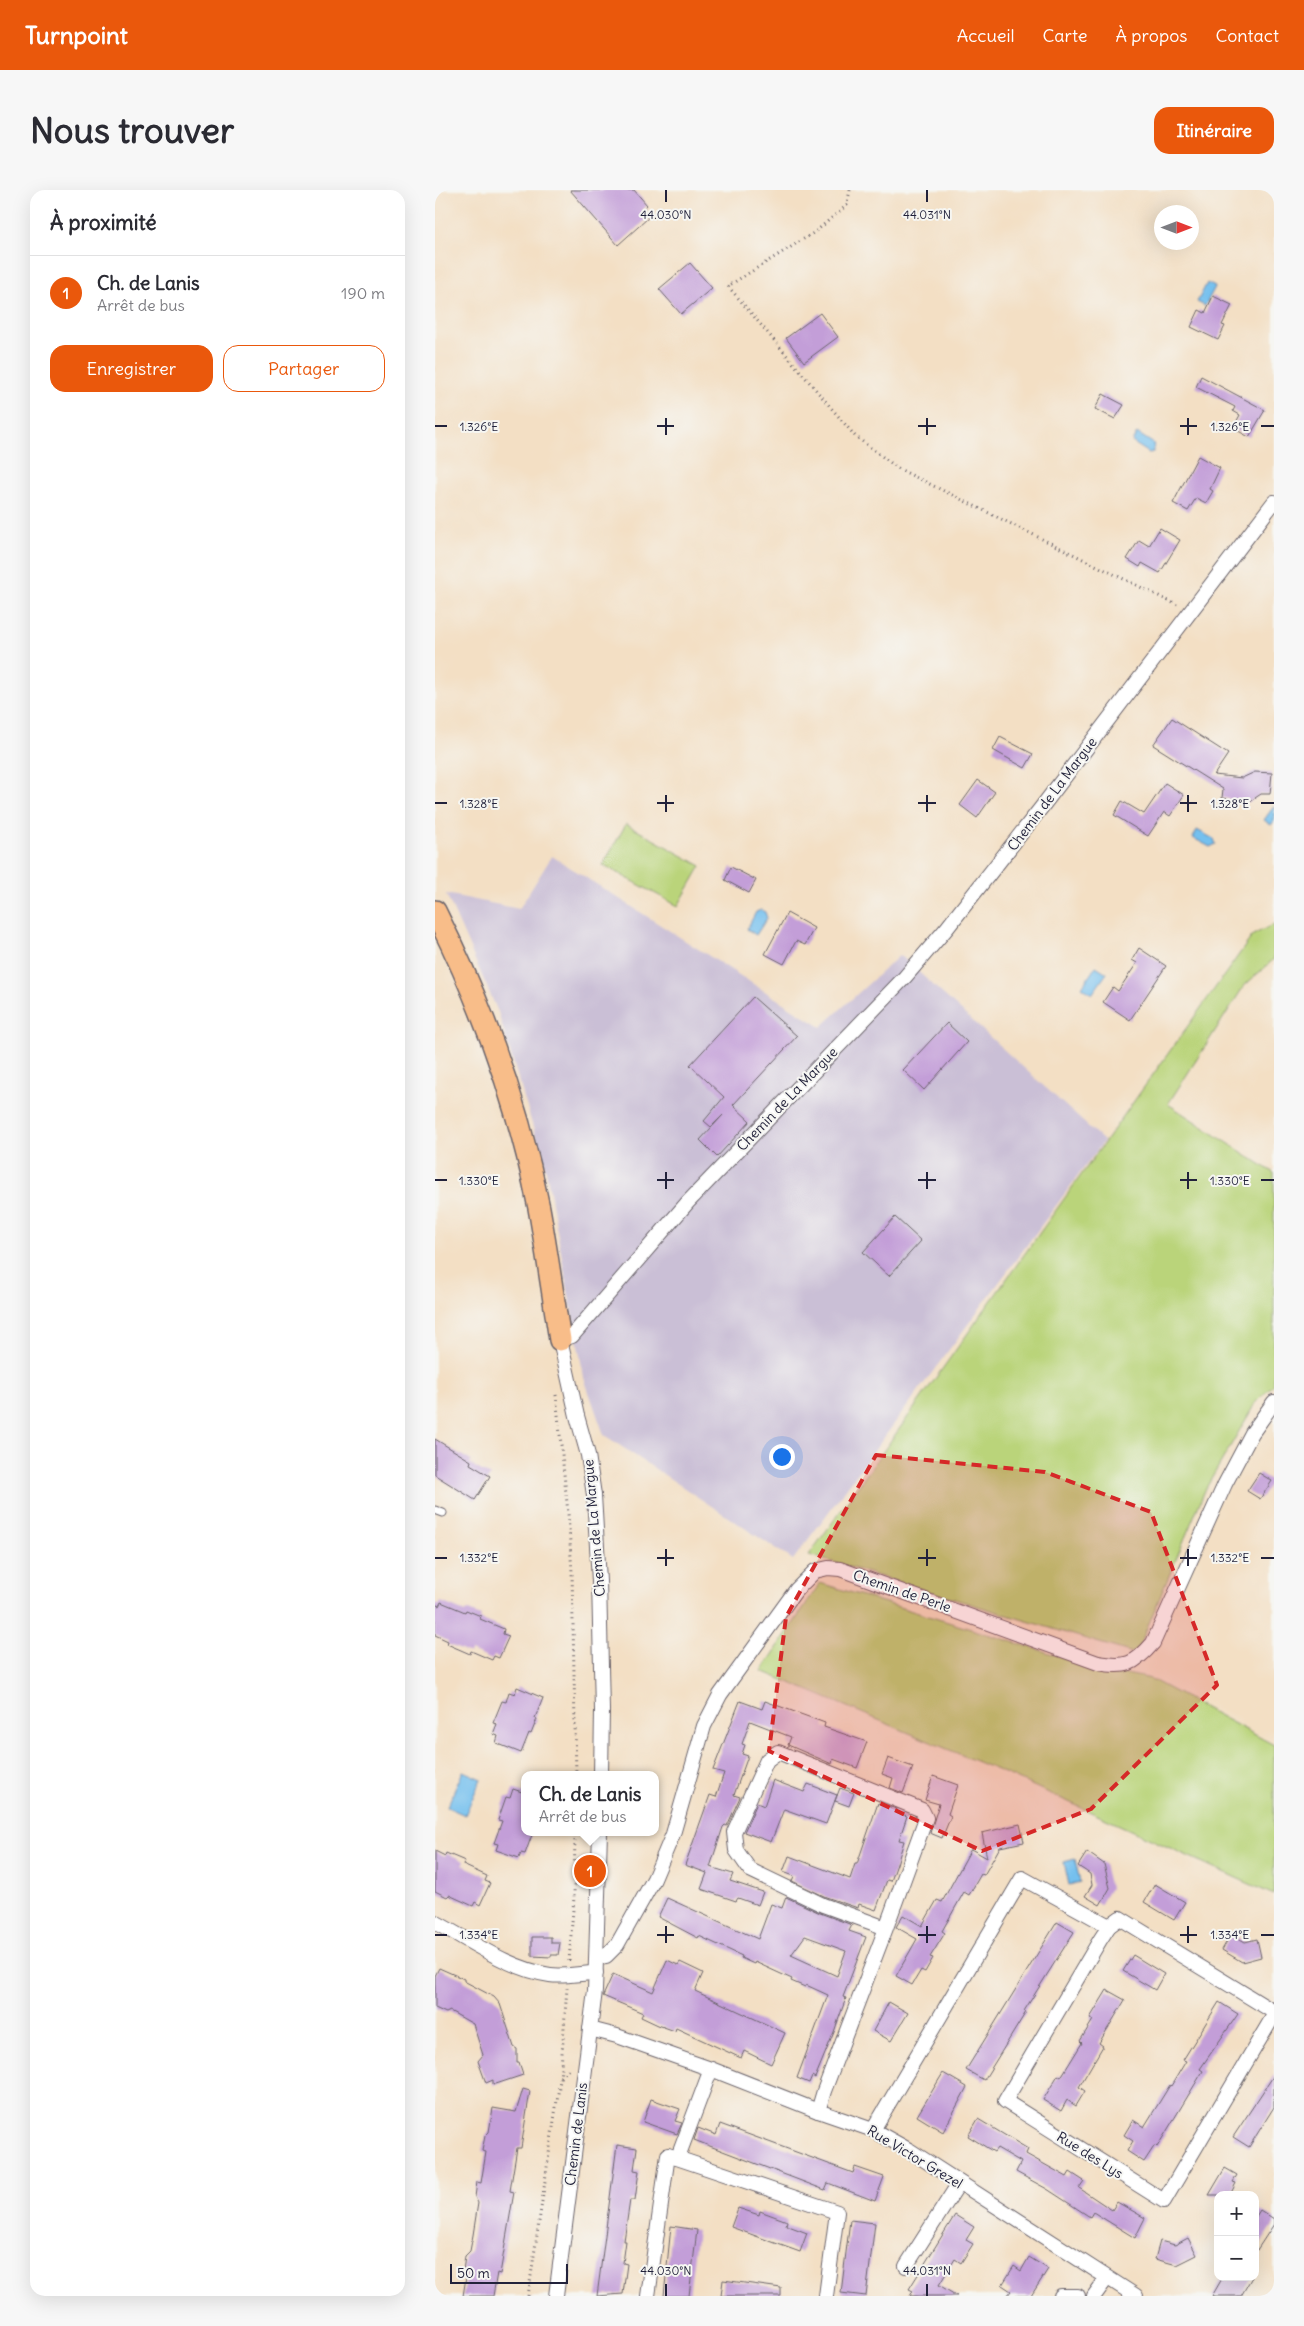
<!DOCTYPE html>
<html lang="fr">
<meta charset="utf-8">
<style>
:root{--surface:#fff;--page:#f7f7f7;--text:#2b2b33;--muted:#7c7c81;--line:#e1e1e2;--accent:#ea580c}
body{margin:0;font-family:Delius,sans-serif;background:var(--page);color:var(--text)}
.controls{position:absolute;right:15px;bottom:15px;display:grid;overflow:hidden;border-radius:10px;box-shadow:0 5px 20px #0002}
.controls button{width:45px;height:45px;display:grid;place-items:center;padding:0;border:0;border-bottom:1px solid var(--line);background:var(--surface);color:var(--text);font:25px sans-serif}
.compass{position:absolute;left:719px;top:15px;width:45px;height:45px;border-radius:50%;background:var(--surface);box-shadow:0 5px 20px #0002;rotate:90deg}
.scale{position:absolute;left:15px;bottom:12px;width:118px;box-sizing:border-box;padding-left:5px;border:2px solid #22223b;border-top:0;font-size:14px;line-height:18px;white-space:nowrap;color:#22223b;-webkit-text-stroke:4px #f6f6f2;paint-order:stroke}
.you{position:absolute;left:346px;top:1266px;width:18px;height:18px;margin:-12px;border:4px solid #fff;border-radius:50%;background:#1a73e8;box-shadow:0 0 0 8px #1a73e833}
.badge{display:grid;place-items:center;width:32px;height:32px;border-radius:50%;background:var(--accent);color:#fff;font-size:16px;font-weight:700}
.pin{position:absolute;translate:-50% -50%;border:2px solid #fff;box-shadow:0 1px 5px #0006}
.popup{position:absolute;left:86px;top:1581px;width:138px;height:65px;box-sizing:border-box;display:grid;place-content:center;border-radius:10px;background:var(--surface);filter:drop-shadow(0 1px 4px #0005);font-size:16px;white-space:nowrap;color:var(--muted)}
.popup b{font-size:19px;color:var(--text)}
.popup::after{content:'';position:absolute;left:50%;top:100%;margin-left:-10px;border:10px solid transparent;border-top-color:var(--surface)}
.list{margin:0;padding:0;list-style:none}
h2{display:flex;justify-content:space-between;align-items:center;height:65px;margin:0;padding:0 20px;font-size:21px}
h2 small{font-size:16px;font-weight:400;color:var(--muted)}
.list li{display:grid;grid-template-columns:32px 1fr auto;gap:15px;align-items:center;box-sizing:border-box;height:75px;padding:0 20px;border-top:1px solid var(--line)}
.list b{display:block;font-size:19px;white-space:nowrap}
.list p{margin:0;font-size:16px;white-space:nowrap;color:var(--muted)}
.list em{font-size:16px;font-style:normal;color:var(--muted)}
.actions{display:flex;gap:10px;padding:15px 20px}
.actions a{flex:1;padding:11px 0;border:1px solid var(--accent);border-radius:15px;text-align:center;font-size:18px;color:var(--accent)}
.actions .main{background:var(--accent);color:#fff}
.map{position:relative;flex:none;width:839px;height:2106px;overflow:hidden;border-radius:15px}
header{display:flex;align-items:center;gap:30px;box-sizing:border-box;height:70px;padding:0 25px;background:var(--accent);color:#fff}
header strong{font-size:24px}
nav{display:flex;gap:28px;margin-inline-start:auto;font-size:18px}
.intro{display:flex;align-items:center;justify-content:space-between;box-sizing:border-box;height:120px;padding:0 30px}
h1{margin:0;font-size:35px}
.button{padding:12px 22px;border-radius:15px;background:var(--accent);color:#fff;font-size:18px;font-weight:700}
main{display:flex;gap:30px;padding:0 30px}
aside{flex:1;background:var(--surface);border-radius:15px;box-shadow:0 5px 20px #0002}
.map>svg:first-child{display:block}
</style>
<header>
<strong>Turnpoint</strong>
<nav><a>Accueil</a><a>Carte</a><a>À propos</a><a>Contact</a></nav>
</header>
<div class="intro"><h1>Nous trouver</h1><a class="button">Itinéraire</a></div>
<main>
<aside>
<h2>À proximité<small></small></h2>
<ul class="list">
<li><span class="badge">1</span><div><b>Ch. de Lanis</b><p>Arrêt de bus</p></div><em>190 m</em></li>
</ul>
<div class="actions"><a class="main">Enregistrer</a><a>Partager</a></div>
</aside>
<div class="map">
<svg width="839" height="2106" viewBox="0 0 839 2106">
<rect width="100%" height="100%" fill="#f6f6f2"/>
<filter id="ink" filterUnits="userSpaceOnUse"><feTurbulence type="fractalNoise" baseFrequency=".02" numOctaves="2"/><feDisplacementMap in="SourceGraphic" scale="10" xChannelSelector="R" yChannelSelector="G"/><feConvolveMatrix kernelMatrix="1 2 1 2 8 2 1 2 1" color-interpolation-filters="sRGB"/></filter>
<filter id="wash" filterUnits="userSpaceOnUse"><feTurbulence type="fractalNoise" baseFrequency=".0096" numOctaves="4" result="noise"/><feDisplacementMap in="SourceGraphic" scale="20" xChannelSelector="R" yChannelSelector="G"/><feGaussianBlur stdDeviation="1.12" result="paint"/><feColorMatrix in="noise" values="0 0 0 0 0 0 0 0 0 0 0 0 0 0 0 0 0 1.4 0 .05"/><feComposite in="paint" operator="in"/></filter>
<g filter="url(#wash)">
<rect width="100%" height="100%" fill="#f3dfc4"/>
<polygon fill="#cabfd6" points="117,666 386,837 465,765 669,951 358,1370 169,1245 149,1188 111,980 63,822 11,704 84,719"/>
<g fill="#bad47a" stroke="#6e7b5a">
<polygon points="191,634 266,676 243,716 168,675"/>
<polygon points="839,734 839,769 809,796 733,914 839,983 839,1194 821,1212 771,1298 701,1464 374,1365 818,745"/>
<polygon points="385,1393 667,1479 716,1489 839,1555 839,1705 574,1585 327,1481"/>
</g>
<g fill="#75c0ee" stroke="#4c7194">
<polygon points="772,93 780,97 770,116 762,112"/>
<polygon points="702,243 719,254 718,262 714,263 697,252"/>
<polygon points="839,616 839,631 836,635 829,630"/>
<polygon points="762,640 779,649 781,654 775,657 758,648"/>
<polygon points="326,720 330,722 332,728 321,745 312,739 321,722"/>
<polygon points="661,776 672,783 657,804 647,797"/>
<polygon points="28,1581 46,1589 30,1625 12,1617"/>
<polygon points="640,1669 645,1692 634,1695 629,1672"/>
</g>
<g id="blocks">
<g fill="#c39ed8" fill-rule="evenodd">
<polygon points="135,0 199,0 212,15 207,21 213,28 183,55"/>
<polygon points="255,73 277,98 246,124 224,99"/>
<polygon points="778,106 797,115 787,135 790,136 783,150 756,137 764,120 770,123"/>
<polygon points="385,123 403,147 369,172 351,148"/>
<polygon points="766,186 830,220 814,247 798,238 805,225 798,221 800,217 761,197"/>
<polygon points="668,204 689,215 680,229 660,219"/>
<polygon points="763,266 785,278 775,299 778,301 771,313 761,308 753,321 738,313"/>
<polygon points="725,338 745,350 725,383 707,373 705,377 692,369 704,350 714,356"/>
<polygon points="737,528 793,564 779,585 807,588 820,582 837,583 835,604 826,604 814,612 787,608 788,599 718,555"/>
<polygon points="565,547 598,564 590,578 558,560"/>
<polygon points="543,590 560,602 542,628 525,615"/>
<polygon points="730,593 749,605 735,626 729,622 713,646 679,625 687,611 709,624"/>
<polygon points="296,677 321,690 314,703 290,690"/>
<polygon points="352,723 379,738 370,755 361,751 349,774 330,764"/>
<polygon points="704,758 731,776 695,830 668,812 678,797 683,801 702,773 697,770"/>
<polygon points="318,807 362,846 298,915 315,931 282,967 265,950 288,925 276,937 269,931 289,907 255,875"/>
<polygon points="512,833 532,852 489,900 468,880"/>
<polygon points="460,1027 486,1051 454,1086 428,1062"/>
<polygon points="0,1249 36,1271 35,1274 55,1286 40,1310 0,1285"/>
<polygon points="824,1283 837,1291 825,1309 812,1301"/>
<polygon points="6,1412 30,1422 31,1420 46,1426 45,1429 69,1439 68,1444 74,1446 64,1468 59,1466 57,1470 36,1461 35,1464 12,1454 13,1451 0,1445 0,1414 4,1416"/>
<polygon points="82,1497 108,1508 100,1528 102,1529 96,1544 94,1543 86,1563 61,1553 63,1546 58,1544 62,1534 58,1533 67,1511 71,1512 74,1502 80,1504"/>
<polygon points="305,1511 327,1519 330,1511 390,1533 389,1537 432,1552 422,1578 398,1569 397,1574 353,1555 356,1547 315,1531 307,1554 310,1555 307,1564 313,1566 299,1605 305,1607 292,1636 290,1635 288,1637 275,1677 298,1684 295,1691 328,1702 323,1715 303,1708 301,1711 266,1699 272,1683 250,1675 275,1605 281,1607 289,1583 278,1580"/>
<polygon points="453,1568 478,1577 468,1603 455,1598 458,1588 447,1584"/>
<polygon points="498,1586 523,1595 513,1624 516,1626 507,1648 495,1643 504,1614 490,1610"/>
<polygon points="338,1590 369,1602 373,1594 402,1605 391,1634 349,1619 336,1652 309,1642 322,1613 329,1616"/>
<polygon points="405,1598 419,1603 414,1616 400,1611"/>
<polygon points="78,1599 90,1603 90,1642 98,1642 90,1664 86,1663 84,1668 61,1660 63,1654 59,1653 67,1631 63,1630 71,1607 75,1608"/>
<polygon points="443,1613 462,1619 461,1622 472,1626 464,1650 469,1651 462,1674 456,1691 452,1690 441,1720 424,1714 423,1718 391,1707 357,1691 359,1686 348,1682 354,1666 415,1689 420,1674 422,1674"/>
<polygon points="585,1634 589,1652 565,1657 549,1685 546,1684 534,1705 529,1702 507,1741 510,1743 495,1767 498,1768 490,1782 486,1780 477,1795 461,1786 482,1749 461,1737 468,1725 487,1736 502,1710 507,1712 536,1659 552,1668 547,1643"/>
<polygon points="0,1661 10,1666 11,1663 30,1671 28,1675 52,1686 50,1691 55,1693 45,1715 40,1712 38,1716 14,1705 12,1707 0,1701"/>
<polygon points="652,1662 669,1674 675,1698 665,1715 650,1706 657,1695 655,1684 643,1676"/>
<polygon points="720,1694 750,1712 739,1730 709,1712"/>
<path d="M351,1707L385,1723L417,1735L414,1741L431,1747L408,1807L411,1808L399,1842L380,1888L377,1886L374,1893L362,1888L393,1805L371,1795L370,1797L356,1791L357,1789L320,1772L319,1774L306,1768L307,1766L264,1746L263,1748L223,1727L232,1708L323,1749L336,1714L347,1718ZM370,1746L411,1761L402,1786L356,1765Z"/>
<polygon points="622,1732 639,1742 589,1821 591,1822 549,1890 531,1880"/>
<polygon points="796,1744 810,1752 822,1749 826,1767 807,1772 787,1760"/>
<polygon points="97,1747 116,1747 116,1753 125,1753 123,1765 116,1765 116,1767 97,1766"/>
<polygon points="698,1765 729,1784 720,1800 688,1781"/>
<polygon points="232,1770 243,1775 245,1772 268,1783 260,1801 350,1843 336,1874 309,1861 306,1868 241,1838 240,1841 223,1835 206,1827 208,1823 168,1806 178,1784 218,1802"/>
<polygon points="4,1778 29,1789 29,1791 59,1807 65,1814 79,1857 82,1859 82,1873 84,1873 88,1885 58,1895 58,1890 51,1893 43,1871 48,1865 38,1834 15,1821 11,1823 0,1818 0,1786"/>
<polygon points="672,1800 690,1810 664,1853 668,1856 644,1897 650,1901 641,1916 632,1910 626,1921 608,1910 623,1885 626,1887 647,1853 645,1851 658,1830 655,1828"/>
<polygon points="454,1812 473,1823 456,1851 438,1841"/>
<polygon points="784,1812 803,1824 765,1879 768,1881 722,1957 720,1955 709,1972 692,1961 698,1951 689,1945 698,1930 709,1937 735,1895 736,1896 751,1871 748,1870"/>
<polygon points="508,1883 532,1897 508,1942 482,1926"/>
<polygon points="839,1885 839,1917 814,1957 798,1947"/>
<polygon points="88,1899 95,1901 86,1958 82,1958 75,2001 79,2002 65,2084 62,2083 58,2106 28,2106 32,2081 28,2081 30,2066 35,2061 38,2045 43,2013 40,2007 42,1992 46,1993 51,1962 47,1961 50,1946 54,1942 58,1918 81,1922"/>
<polygon points="216,1909 245,1919 240,1931 247,1933 242,1944 208,1932"/>
<polygon points="543,1929 593,1959 591,1964 632,1987 635,1982 649,1991 644,1998 677,2020 682,2012 710,2028 700,2048 658,2022 655,2027 612,1999 581,1982 586,1972 562,1958 559,1962 533,1946"/>
<polygon points="285,1934 418,1983 420,1977 449,1987 440,2011 393,1993 390,2000 259,1950 263,1938 281,1945"/>
<polygon points="182,1955 202,1958 199,1980 204,1981 200,2010 195,2010 189,2051 191,2051 188,2073 192,2074 189,2096 188,2104 162,2106"/>
<polygon points="790,1978 802,1985 798,1992 801,1993 795,2005 774,2005"/>
<polygon points="303,2018 324,2025 325,2021 352,2031 351,2035 372,2043 365,2062 296,2037"/>
<polygon points="825,2020 839,2029 839,2034 820,2063 820,2028"/>
<polygon points="520,2025 539,2037 531,2050 538,2054 526,2073 520,2069 504,2095 522,2106 475,2106 478,2101 474,2099"/>
<polygon points="415,2030 440,2033 431,2106 406,2103"/>
<polygon points="236,2036 262,2040 254,2106 229,2106"/>
<polygon points="753,2048 762,2065 742,2075 720,2069 725,2051 740,2055"/>
<polygon points="594,2067 613,2079 596,2106 572,2106 576,2101 567,2095 579,2076 586,2081"/>
<polygon points="788,2087 817,2087 806,2106 777,2106"/>
<polygon points="288,2090 346,2098 346,2106 286,2106"/>
</g>
</g>
</g>
<g filter="url(#ink)">
<use href="#blocks" fill-opacity="0" stroke="#6b646b" stroke-width="1"/>
<g fill="none" stroke-linecap="round" stroke-linejoin="round">
<defs>
<polyline id="lane" points="0,1320 8,1323"/>
<g id="street">
<polyline points="166,1585 167,1520 164,1391 159,1305 153,1265 142,1226 125,1150 137,1146 253,1012 470,787 512,738 606,618 839,312"/>
<path d="M0,1732C36,1751 74,1779 115,1785C131,1787 146,1783 161,1783"/>
<path d="M162,1767L171,1766L182,1755L219,1689L238,1644L269,1536L285,1505L361,1400L380,1381L393,1378L405,1379L663,1473C691,1478 699,1475 718,1453L790,1294L817,1243L839,1212"/>
<polyline points="839,1822 685,1728 674,1736 665,1750 570,1911 729,2011 839,1825"/>
<polyline points="155,1839 182,1846 276,1879 383,1921 438,1940 474,1960 701,2106"/>
<polyline points="383,1921 389,1901 451,1738 491,1628 487,1620 343,1562 332,1570 299,1642 301,1660 315,1680 388,1715 451,1738"/>
<polyline points="438,1940 587,1688 674,1736"/>
<polyline points="243,1967 276,1879"/>
<polyline points="471,2076 524,1993"/>
<polyline points="121,2106 160,1801 165,1642"/>
<polyline points="213,2106 233,1965 402,2022 391,2106"/>
<polyline points="626,2106 643,2106"/>
<polyline points="659,2106 672,2088"/>
</g>
<path id="primary" d="M0,721C47,814 84,916 104,1018C112,1062 118,1106 125,1150"/>
</defs>
<use href="#lane" stroke="#6b646b" stroke-width="9"/>
<use href="#street" stroke="#6b646b" stroke-width="16"/>
<use href="#primary" stroke="#6b646b" stroke-width="24"/>
<g stroke="#6b646b" stroke-width="3" stroke-dasharray="1 4" stroke-linecap="butt">
<polyline points="415,0 412,15 380,42 293,96 420,246 464,279 742,415"/>
<polyline points="121,1205 133,1323 137,1382 141,1585"/>
<polyline points="134,1771 139,1707 140,1642"/>
<polyline points="125,1887 136,1877"/>
<polyline points="93,2106 125,1890 132,1798"/>
</g>
<use href="#lane" stroke="#fff" stroke-width="7"/>
<use href="#street" stroke="#fff" stroke-width="14"/>
<use href="#primary" stroke="#f8bd89" stroke-width="21"/>
</g>
</g>
<path fill="#d62828" fill-opacity="0.2" stroke="#d62828" stroke-width="4" stroke-dasharray="10 6" stroke-linejoin="round" d="M441,1265L610,1282L716,1322L782,1495L656,1619L547,1661L334,1561L351,1427Z"/>
<path fill="none" stroke="#22223b" stroke-width="2" d="M231,0V12M492,0V12M231,228V245M492,228V245M753,228V245M0,236H12M222,236H239M483,236H501M745,236H762M826,236H839M231,605V622M492,605V622M753,605V622M0,613H12M222,613H239M483,613H501M745,613H762M826,613H839M231,982V999M492,982V999M753,982V999M0,990H12M222,990H239M483,990H501M745,990H762M826,990H839M231,1359V1376M492,1359V1376M753,1359V1376M0,1368H12M222,1368H239M483,1368H501M745,1368H762M826,1368H839M231,1736V1753M492,1736V1753M753,1736V1753M0,1745H12M222,1745H239M483,1745H501M745,1745H762M826,1745H839M231,2094V2106M492,2094V2106"/>
<g text-anchor="middle" dominant-baseline="central" stroke-width="4" stroke-linejoin="round" paint-order="stroke">
<g font-size="14" fill="#22223b" stroke="#f6f6f2">
<text transform="translate(617 604) rotate(-53)">Chemin de La Margue</text>
<text transform="translate(352 909) rotate(-46)">Chemin de La Margue</text>
<text transform="translate(159 1338) rotate(-95)">Chemin de La Margue</text>
<text transform="translate(467 1401) rotate(19)">Chemin de Perle</text>
<text transform="translate(141 1944) rotate(-83)">Chemin de Lanis</text>
<text transform="translate(655 1965) rotate(32)">Rue des Lys</text>
<text transform="translate(480 1967) rotate(31)">Rue Victor Grezel</text>
</g>
</g>
<g font-size="12" text-anchor="middle" fill="#22223b" stroke="#f6f6f2" stroke-width="4" stroke-linejoin="round" paint-order="stroke">
<text x="231" y="29">44.030°N</text>
<text x="492" y="29">44.031°N</text>
<text x="795" y="241">1.326°E</text>
<text x="44" y="241">1.326°E</text>
<text x="44" y="618">1.328°E</text>
<text x="795" y="618">1.328°E</text>
<text x="795" y="995">1.330°E</text>
<text x="44" y="995">1.330°E</text>
<text x="795" y="1372">1.332°E</text>
<text x="44" y="1372">1.332°E</text>
<text x="795" y="1749">1.334°E</text>
<text x="44" y="1749">1.334°E</text>
<text x="231" y="2085">44.030°N</text>
<text x="492" y="2085">44.031°N</text>
</g>
</svg>
<div class="controls">
<button>+</button>
<button>−</button>
</div>
<svg class="compass" viewBox="-18 -18 36 36"><path d="M0-13l5 13h-10z" fill="#e53935"/><path d="M0 13l5-13h-10z" fill="#7c7c81"/></svg>
<div class="scale">50 m</div>
<div class="you"></div>
<div class="pin badge" style="left:155px;top:1681px">1</div>
<div class="popup"><b>Ch. de Lanis</b>Arrêt de bus</div>
</div>
</main>
